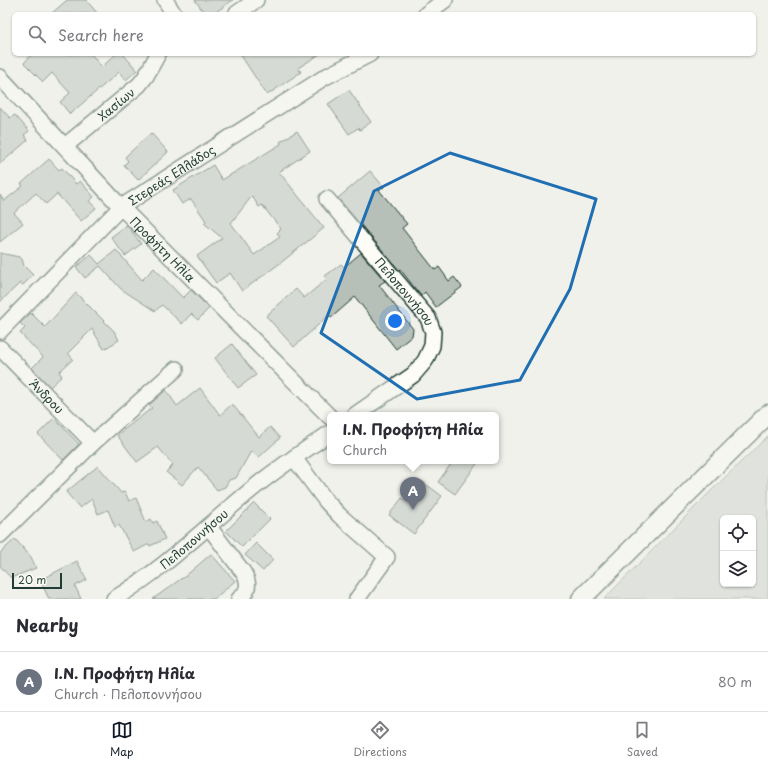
<!DOCTYPE html>
<meta charset="utf-8">
<style>
:root{--surface:#fff;--page:#f7f7f7;--text:#2b2b33;--muted:#7c7c81;--line:#e1e1e2;--accent:#111827}
body{margin:0;font-family:"Playpen Sans",sans-serif;background:var(--page);color:var(--text)}
.controls{position:absolute;right:12px;bottom:12px;display:grid;overflow:hidden;border-radius:6px;box-shadow:0 1px 3px #0004}
.controls button{width:36px;height:36px;display:grid;place-items:center;padding:0;border:0;border-bottom:1px solid var(--line);background:var(--surface);color:var(--text);font:20px sans-serif}
.scale{position:absolute;left:12px;bottom:10px;width:50px;box-sizing:border-box;padding-left:4px;border:2px solid #1f3d34;border-top:0;font-size:11px;line-height:14px;white-space:nowrap;color:#1f3d34;-webkit-text-stroke:3px #fdfcf7;paint-order:stroke}
.you{position:absolute;left:395px;top:321px;width:14px;height:14px;margin:-10px;border:3px solid #fff;border-radius:50%;background:#1a73e8;box-shadow:0 0 0 6px #1a73e833}
.badge{display:grid;place-items:center;width:26px;height:26px;border-radius:50%;background:var(--accent);color:#fff;font-size:13px;font-weight:700}
.pin{position:absolute;translate:-50% -33px;filter:drop-shadow(0 1px 2px #0008)}
.pin::after{content:'';position:absolute;top:21px;width:14px;height:12px;background:inherit;clip-path:polygon(0 0,100% 0,50% 100%)}
.popup{position:absolute;left:327px;top:412px;width:172px;height:52px;box-sizing:border-box;display:grid;place-content:center;border-radius:6px;background:var(--surface);filter:drop-shadow(0 1px 3px #0005);font-size:13px;white-space:nowrap;color:var(--muted)}
.popup b{font-size:15px;color:var(--text)}
.popup::after{content:'';position:absolute;left:50%;top:100%;margin-left:-8px;border:8px solid transparent;border-top-color:var(--surface)}
.list{margin:0;padding:0;list-style:none}
h2{display:flex;justify-content:space-between;align-items:center;height:52px;margin:0;padding:0 16px;font-size:17px}
h2 small{font-size:13px;font-weight:400;color:var(--muted)}
.list li{display:grid;grid-template-columns:26px 1fr auto;gap:12px;align-items:center;box-sizing:border-box;height:60px;padding:0 16px;border-top:1px solid var(--line)}
.list b{display:block;font-size:15px;white-space:nowrap}
.list p{margin:0;font-size:13px;white-space:nowrap;color:var(--muted)}
.list em{font-size:13px;font-style:normal;color:var(--muted)}
.icon{flex:none;width:22px;height:22px;fill:none;stroke:currentColor;stroke-width:2;stroke-linecap:round;stroke-linejoin:round}
.map{position:relative;flex:none;width:768px;height:599px;overflow:hidden}
.search{position:absolute;background:var(--surface);box-shadow:0 1px 3px #0004;left:12px;right:12px;top:12px;height:44px;display:flex;align-items:center;gap:10px;box-sizing:border-box;padding:0 14px;border-radius:6px;color:var(--muted);font-size:15px}
.sheet{height:112px;background:var(--surface)}
nav{display:flex;justify-content:space-around;align-items:center;box-sizing:border-box;height:56px;border-top:1px solid var(--line);background:var(--surface);font-size:11px;color:var(--muted)}
nav a{display:grid;justify-items:center;gap:2px}
nav .on{color:var(--accent)}
.map>svg:first-child{display:block}
</style>
<div class="map">
<svg width="768" height="599" viewBox="0 0 768 599">
<rect width="100%" height="100%" fill="#f0f1eb"/>
<filter id="ink" filterUnits="userSpaceOnUse"><feTurbulence type="fractalNoise" baseFrequency=".025" numOctaves="2"/><feDisplacementMap in="SourceGraphic" scale="8" xChannelSelector="R" yChannelSelector="G"/><feConvolveMatrix kernelMatrix="1 2 1 2 8 2 1 2 1" color-interpolation-filters="sRGB"/></filter>
<g filter="url(#ink)">
<path fill="#cdd3cd" stroke="#768880" fill-rule="evenodd" d="M768,436V599H604L713,489ZM723,518H753V584H723Z"/>
<g fill="#b6bfb8" stroke="#1f3d34" fill-rule="evenodd">
<polygon points="67,0 86,0 98,14 51,14"/>
<polygon points="195,0 233,0 213,14 205,14"/>
<polygon points="32,54 91,54 102,67 116,54 123,54 137,70 126,80 119,72 70,114 60,102 70,93 52,73 43,82 24,63"/>
<polygon points="240,54 320,54 298,68 301,72 267,95"/>
<polygon points="349,90 371,122 360,130 358,128 349,134 328,104"/>
<polygon points="0,107 10,118 15,115 29,131 24,135 28,140 0,164"/>
<path d="M297,131L310,151L279,172L324,228L283,261L242,291L230,273L216,283L197,256L222,238L204,223L206,221L191,199L182,204L173,190L213,165L222,180L281,144L280,142ZM252,196L259,207L262,205L281,229L277,233L280,237L254,255L231,223Z"/>
<polygon points="151,133 168,152 138,180 124,165 128,161 125,157"/>
<polygon points="49,159 59,170 62,168 76,184 80,181 94,197 89,201 96,208 81,221 57,194 46,204 36,193 14,213 23,223 0,242 0,195 4,201 23,186 21,184"/>
<polygon points="370,171 384,187 379,190 407,224 402,228 435,270 439,267 449,281 454,277 462,287 436,307 425,292 421,296 400,269 399,270 338,198"/>
<polygon points="127,225 141,244 125,256 111,237"/>
<polygon points="116,250 142,280 154,268 183,298 191,290 209,308 198,320 191,314 182,324 162,305 155,311 121,289 100,266 85,278 76,267 91,255 99,264"/>
<polygon points="0,253 19,257 22,259 24,266 33,275 23,285 20,283 0,302"/>
<polygon points="361,253 385,281 379,285 413,329 412,336 396,349 355,297 331,318 329,315 294,347 266,316 296,289 304,298 327,279 325,276 341,264 344,267"/>
<polygon points="76,293 114,331 119,340 104,349 92,329 68,353 73,359 59,372 62,376 50,387 32,368 43,357 20,333 25,328 20,323 31,313 45,327"/>
<polygon points="232,344 256,375 238,388 215,358"/>
<polygon points="200,388 220,415 232,404 259,437 270,427 280,438 258,458 251,451 236,478 229,480 225,487 217,490 198,467 182,485 166,472 173,465 158,447 137,462 117,435 152,408 149,405 166,390 177,406"/>
<polygon points="54,418 79,444 63,460 38,434"/>
<polygon points="453,461 479,461 455,494 438,482"/>
<polygon points="98,466 121,493 125,492 129,501 136,498 146,522 151,519 153,523 157,521 165,539 150,546 149,544 134,552 119,525 115,527 108,510 98,514 92,499 80,508 66,492"/>
<polygon points="423,482 442,496 414,534 389,515 402,498 408,502"/>
<polygon points="254,503 270,519 242,547 226,531"/>
<polygon points="15,539 31,557 36,568 11,578 0,566 0,553"/>
<polygon points="256,543 273,560 263,571 245,555"/>
<polygon points="211,554 235,581 214,599 153,599 182,578 182,579"/>
<polygon points="77,561 87,580 75,586 81,599 49,599 40,580"/>
</g>
<g fill="none" stroke-linecap="round" stroke-linejoin="round">
<defs>
<g id="minor">
<polyline points="165,0 174,14"/>
<polyline points="236,14 256,0"/>
<polyline points="426,14 445,0"/>
<path id="s1" d="M0,77L121,207L330,417"/>
<path id="s2" d="M65,146L139,85L146,76L158,54"/>
<path id="s3" d="M327,199L428,318L433,332L432,346L425,361L413,375L355,415"/>
<path id="s4" d="M0,331L121,207L325,77L370,54"/>
<path id="s5" d="M0,348L93,443"/>
<polyline points="294,458 326,501 340,516 387,557 357,599"/>
<path d="M209,527L243,572C250,583 249,591 239,599"/>
<polyline points="0,535 93,443 176,369"/>
<path id="s6" d="M114,599C164,569 206,527 251,490C276,469 304,451 330,433"/>
</g>
<polyline id="tertiary" points="581,599 768,414"/>
</defs>
<use href="#minor" stroke="#1f3d34" stroke-width="18"/>
<use href="#tertiary" stroke="#1f3d34" stroke-width="21"/>
<use href="#minor" stroke="#fdfcf7" stroke-width="15"/>
<use href="#tertiary" stroke="#fdfcf7" stroke-width="18"/>
</g>
</g>
<path d="M0 0H768V599H0ZM450,153L596,199L570,289L520,380L417,399L321,333L374,191Z" fill="#f0f1eb" fill-opacity=".55" fill-rule="evenodd"/>
<path fill="none" stroke="#1f6fb2" stroke-width="3" stroke-linejoin="round" d="M450,153L596,199L570,289L520,380L417,399L321,333L374,191Z"/>
<g text-anchor="middle" dominant-baseline="central" stroke-width="3" stroke-linejoin="round" paint-order="stroke">
<g font-size="12" fill="#1f3d34" stroke="#fdfcf7">
<text stroke="none"><textPath href="#s2" startOffset="66">Χασίων</textPath></text>
<text stroke="none"><textPath href="#s4" startOffset="233">Στερεάς Ελλάδος</textPath></text>
<text stroke="none"><textPath href="#s1" startOffset="237">Προφήτη Ηλία</textPath></text>
<text stroke="none"><textPath href="#s3" startOffset="121">Πελοποννήσου</textPath></text>
<text stroke="none"><textPath href="#s5" startOffset="67">Άνδρου</textPath></text>
<text stroke="none"><textPath href="#s6" startOffset="100">Πελοποννήσου</textPath></text>
</g>
</g>
</svg>
<div class="controls">
<button><svg class="icon" aria-label="locate" viewBox="0 0 24 24"><circle cx="12" cy="12" r="6"/><path d="M12 2v4M12 18v4M2 12h4M18 12h4"/></svg></button>
<button><svg class="icon" aria-label="layers" viewBox="0 0 24 24"><path d="M12 4l9 5-9 5-9-5zM3 14l9 5 9-5"/></svg></button>
</div>
<div class="scale">20 m</div>
<div class="you"></div>
<div class="pin badge" style="left:413px;top:510px;background:#6b7280">A</div>
<div class="popup"><b>Ι.Ν. Προφήτη Ηλία</b>Church</div>
<div class="search"><svg class="icon" aria-label="search" viewBox="0 0 24 24"><circle cx="10" cy="10" r="6"/><path d="M15 15l6 6"/></svg>Search here</div>
</div>
<section class="sheet">
<h2>Nearby<small></small></h2>
<ul class="list">
<li><span class="badge" style="background:#6b7280">A</span><div><b>Ι.Ν. Προφήτη Ηλία</b><p>Church · Πελοποννήσου</p></div><em>80 m</em></li>
</ul>
</section>
<nav>
<a class="on"><svg class="icon" aria-label="map" viewBox="0 0 24 24"><path d="M3 6l6-2 6 2 6-2v14l-6 2-6-2-6 2zM9 4v14M15 6v14"/></svg>Map</a>
<a><svg class="icon" aria-label="directions" viewBox="0 0 24 24"><path d="M12 3l9 9-9 9-9-9zM9 14v-3h6M13 9l2 2-2 2"/></svg>Directions</a>
<a><svg class="icon" aria-label="saved" viewBox="0 0 24 24"><path d="M7 4h10v16l-5-4-5 4z"/></svg>Saved</a>
</nav>
